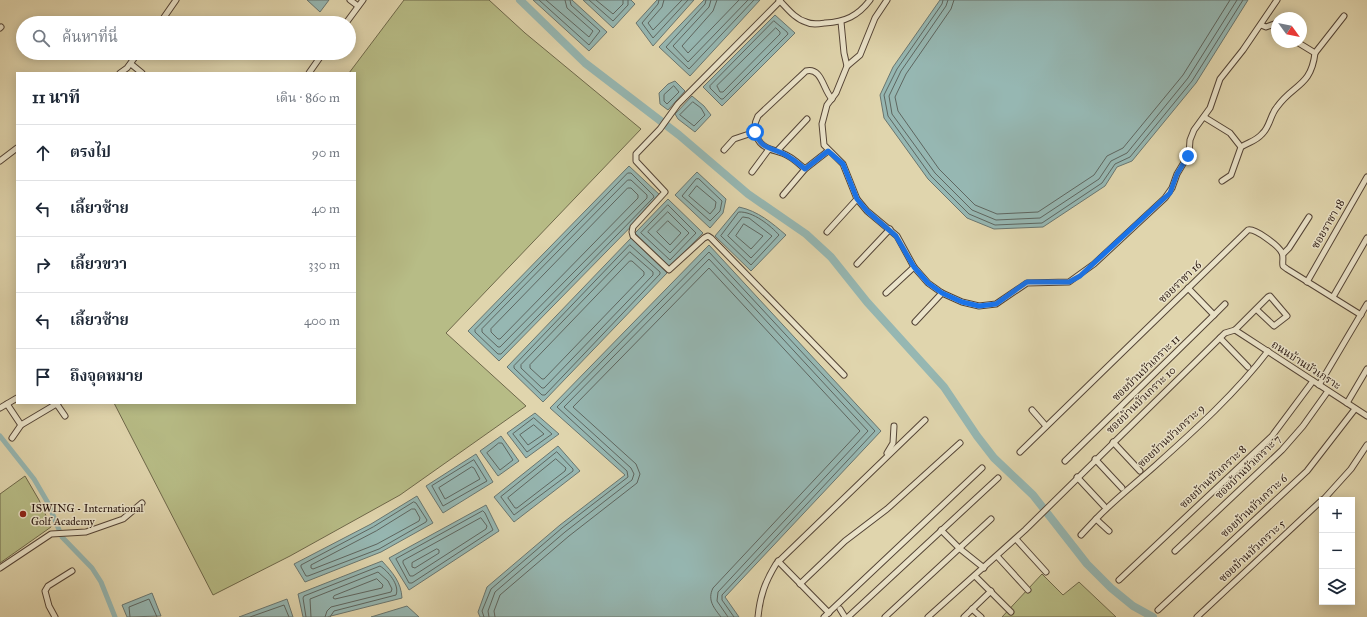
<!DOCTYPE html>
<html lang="th">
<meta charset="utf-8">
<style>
:root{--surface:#fff;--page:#f2f2f3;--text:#1f2937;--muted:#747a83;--line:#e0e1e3}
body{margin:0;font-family:"IM FELL Great Primer","Noto Serif Thai",serif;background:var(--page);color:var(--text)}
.controls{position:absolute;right:12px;bottom:12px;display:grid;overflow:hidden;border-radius:0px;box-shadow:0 2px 10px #0003}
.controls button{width:36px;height:36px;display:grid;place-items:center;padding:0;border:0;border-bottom:1px solid var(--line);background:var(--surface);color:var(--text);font:20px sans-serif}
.compass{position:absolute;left:1271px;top:12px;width:36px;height:36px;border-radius:50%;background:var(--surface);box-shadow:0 2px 10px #0003;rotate:123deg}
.stop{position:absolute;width:12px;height:12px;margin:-9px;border:3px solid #1a73e8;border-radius:50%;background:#fff}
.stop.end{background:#1a73e8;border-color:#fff;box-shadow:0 1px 4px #0008}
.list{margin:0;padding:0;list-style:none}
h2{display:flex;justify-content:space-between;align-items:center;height:52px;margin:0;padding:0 16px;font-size:17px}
h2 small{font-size:13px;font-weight:400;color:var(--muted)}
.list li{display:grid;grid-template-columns:26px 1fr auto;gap:12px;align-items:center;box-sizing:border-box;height:56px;padding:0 16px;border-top:1px solid var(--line)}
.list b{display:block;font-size:15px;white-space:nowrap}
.list em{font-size:13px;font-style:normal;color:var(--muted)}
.icon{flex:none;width:22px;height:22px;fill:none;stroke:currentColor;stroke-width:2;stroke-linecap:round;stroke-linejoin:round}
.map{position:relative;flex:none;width:1367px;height:617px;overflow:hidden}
.search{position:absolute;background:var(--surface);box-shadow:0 2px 10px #0003;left:16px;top:16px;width:340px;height:44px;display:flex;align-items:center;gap:10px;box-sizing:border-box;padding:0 14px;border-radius:22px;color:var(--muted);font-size:15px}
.panel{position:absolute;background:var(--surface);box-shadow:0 2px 10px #0003;left:16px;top:72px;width:340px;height:332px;border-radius:0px}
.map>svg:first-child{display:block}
</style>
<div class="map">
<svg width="1367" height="617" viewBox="0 0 1367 617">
<rect width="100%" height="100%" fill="#e0d5ad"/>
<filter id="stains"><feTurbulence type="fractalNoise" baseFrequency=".005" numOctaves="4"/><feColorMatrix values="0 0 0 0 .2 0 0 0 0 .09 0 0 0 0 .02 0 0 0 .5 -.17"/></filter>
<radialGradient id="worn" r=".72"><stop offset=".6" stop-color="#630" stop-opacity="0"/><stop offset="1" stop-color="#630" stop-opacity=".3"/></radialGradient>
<g fill="#b7bc86" stroke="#6e684a">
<polygon points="404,0 489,0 525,33 641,129 446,333 526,406 400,495 290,556 213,595 114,403 355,403 355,73 349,73"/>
<polygon points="25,476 39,500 51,527 0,563 0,494"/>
<polygon points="1042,574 1063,595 1079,582 1116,617 1002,617"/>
</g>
<g fill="#96b7b2" stroke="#697670">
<polygon points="307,0 329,0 320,12"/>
<polygon points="533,0 572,0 607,32 589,51"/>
<polygon points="583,0 631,0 635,4 613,28"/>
<polygon points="657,0 694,0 653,46 636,23"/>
<polygon points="704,0 760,0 690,76 659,47"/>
<polygon points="940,0 1248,0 1196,83 1132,161 1117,167 1105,186 1043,227 994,229 967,218 928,179 884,118 880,95 893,67"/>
<polygon points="775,15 795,33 722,106 703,87"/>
<polygon points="675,81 685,91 668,110 660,104 659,93 668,84"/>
<polygon points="692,96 704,106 711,115 695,132 678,119 675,114"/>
<polygon points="629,166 661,196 499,361 468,331"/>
<polygon points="697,172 726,199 723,213 710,228 675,195"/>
<polygon points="668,199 703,233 670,267 635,233"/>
<path d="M739,207C758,211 772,223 786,235L751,271L715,236Z"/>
<polygon points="631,238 667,273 543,402 507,367"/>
<polygon points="709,245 881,431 725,597 739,617 480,617 478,612 487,587 560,525 625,475 550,408"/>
<polygon points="535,413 559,434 526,458 507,433"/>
<polygon points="501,436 519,461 498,476 480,451"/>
<polygon points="558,446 580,471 514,522 494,497"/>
<polygon points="476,454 493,482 443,513 426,486"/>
<polygon points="417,496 433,523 381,552 305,582 294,564 371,524"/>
<polygon points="486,505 499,531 409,590 389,558"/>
<path d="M382,561C393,573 401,582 402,598L327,617H303L298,594Z"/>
<polygon points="152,593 161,616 127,617 122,605"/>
<polygon points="287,599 293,617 239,617"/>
<polygon points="407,606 419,617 371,617"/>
</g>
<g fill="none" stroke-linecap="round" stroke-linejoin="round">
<g stroke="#5e6660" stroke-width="1">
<polyline points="539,0 589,45 600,31 571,5 570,0"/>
<polyline points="546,0 589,37 593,31 567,8 565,0"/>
<polyline points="589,0 613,21 628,5 628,0"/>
<polyline points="596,0 613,14 623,4 623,0"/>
<polyline points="659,0 658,4 642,23 653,38 688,0"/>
<polyline points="664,0 662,7 648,23 653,30 682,0"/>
<polyline points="706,0 705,4 666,47 689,69 754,0"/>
<polyline points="711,0 709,7 673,46 688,62 748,0"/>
<polyline points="717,0 713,11 682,46 688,53 739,0"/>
<polyline points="943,0 942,4 897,69 884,95 888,116 931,176 969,214 995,225 1042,223 1102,183 1115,164 1130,157 1192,81 1243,0"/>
<polyline points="948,0 946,6 901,71 889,96 892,114 935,173 972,210 996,220 1040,218 1099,179 1111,161 1127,153 1188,78 1237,0"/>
<polyline points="954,0 951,9 906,74 895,97 898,111 939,169 975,205 997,214 1038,212 1094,175 1107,156 1123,148 1183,75 1230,0"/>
<polygon points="774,21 787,32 788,34 723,99 721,99 710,88 710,86"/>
<polygon points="776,28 780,32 780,34 723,92 720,92 717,86"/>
<polygon points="674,86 679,92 667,104 664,101 664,95"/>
<polygon points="693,102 701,108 705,115 694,126 680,115"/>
<polygon points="628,173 631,173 653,195 654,197 501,354 498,354 475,332 475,330"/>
<polygon points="699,179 722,201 720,211 710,221 682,196 696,179"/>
<polygon points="628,180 631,180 647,195 647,198 500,347 498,347 482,332 482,329"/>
<polygon points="697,186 716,202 715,208 710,214 689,196"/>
<polygon points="628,188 631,188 638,195 638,198 500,339 498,339 491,332 491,329"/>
<polygon points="668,205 696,233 670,260 641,233"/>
<polygon points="668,212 689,233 670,253 648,232"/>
<path d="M739,212C753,211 771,226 779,235L751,265L721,236Z"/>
<polygon points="743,217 749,218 772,236 751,258 728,236"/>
<polygon points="668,221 681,233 670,245 657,232"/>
<polygon points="744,224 763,236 751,249 736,236"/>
<polygon points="630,245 660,272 660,274 545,395 542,395 514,368 514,366"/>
<polygon points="630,252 653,272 653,275 544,388 542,388 521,368 521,365"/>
<polygon points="630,261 632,261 644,272 644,275 544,379 542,379 530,368 530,365"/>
<polygon points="534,418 552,434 527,452 513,434"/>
<polygon points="534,425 544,434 528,445 520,435"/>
<polygon points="499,443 502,443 513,460 500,470 487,453"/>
<polygon points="557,452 573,469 573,471 514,515 501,497"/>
<polygon points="556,459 566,468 565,471 517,508 515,508 508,498"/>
<polygon points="474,460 487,481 443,506 432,486"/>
<polygon points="472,467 474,468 480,479 445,499 439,488"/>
<polygon points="414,502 416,503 427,520 426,522 379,549 308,576 306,576 301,567 301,565 373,527"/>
<polygon points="412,509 415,509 420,518 419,521 377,544 313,569 311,568 311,565 376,531"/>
<polygon points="483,511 485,513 493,530 412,583 409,583 396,559"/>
<polygon points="481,518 487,526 486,529 413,576 410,576 403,563 403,561"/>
<polygon points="437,549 439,550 439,553 415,568 412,567 412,563"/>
<polygon points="377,579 383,585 382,588 335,599 333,598 334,596"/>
<polyline points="130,617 129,607 149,599 157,617"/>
<polyline points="250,617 284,605 289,617"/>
<path d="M306,617L303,598L304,596L380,566C388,571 400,585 396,595L334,611L330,617"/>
<polyline points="311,617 310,599 378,572 388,581 392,589 391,592 331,607 327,611 325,617"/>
<polyline points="484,617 482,611 491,589 562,528 628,477 627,471 557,407 709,252 875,431 722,595 722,600 734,617"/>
<polyline points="489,617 488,611 495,592 565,532 632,480 634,474 631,468 564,407 709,259 868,431 718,592 717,601 728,617"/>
<path d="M495,617L494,611L500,595L569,536L637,483L640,474L636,464L573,407L709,268L860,431L713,588C707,600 714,608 721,617"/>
</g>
<polyline stroke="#96b7b2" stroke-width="5" points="0,436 34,479 48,503 62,537 92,568 101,582 115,617"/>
<polyline stroke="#96b7b2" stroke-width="8" points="520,0 585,63 679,135 748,194 806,234 831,257 867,302 944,387 977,436 994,458 1033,495 1087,564 1111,588 1133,606 1153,617"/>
<defs>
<g id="minor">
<polyline points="350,0 358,6"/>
<path d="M779,0C787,8 795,19 806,22C812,25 818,24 825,23C845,22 858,16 870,0"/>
<polyline points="887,0 875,18 860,55 847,66 836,93 827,105 822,124 824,145 843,164 857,199 867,211 897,236 914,267 928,283 942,293 962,302 979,306 996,304 1027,283 1069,282 1094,264 1165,198 1172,188 1177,174 1189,154 1190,140 1194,130 1210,108 1220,79 1243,50 1277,0"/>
<polyline points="780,1 678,104 660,129 636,154 636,161 665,192 633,227 632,232 633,236 669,270 704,238 708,236 711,238 844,375"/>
<polyline points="841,22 844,53 847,66"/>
<polyline points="160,23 176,0"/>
<polyline points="346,23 363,0"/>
<polyline points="1261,25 1266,27 1277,23"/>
<polyline points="0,28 1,27"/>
<polyline points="1297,42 1315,53 1344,16"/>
<polyline points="131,64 142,73"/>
<polyline points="120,73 127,68 138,53"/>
<polyline points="309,73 323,53"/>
<polyline points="1204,117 1230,133 1241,147"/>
<polyline points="724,150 734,139 755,132"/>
<polyline points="777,151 807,119"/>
<polyline points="0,161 17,148"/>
<path d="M805,169C798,163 791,156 782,153C778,151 774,151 770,149C756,144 751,129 758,116L806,71C822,67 823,90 832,99"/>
<polyline points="752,172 769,149"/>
<path d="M1222,181L1231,175L1241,147C1249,142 1256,141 1262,134C1270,127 1270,115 1277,107C1293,84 1311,87 1315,53"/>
<polyline points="783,195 805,169 828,151"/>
<polyline points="827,232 857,199"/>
<polyline points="1283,254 1289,248 1309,217"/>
<polyline points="857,264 890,229"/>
<polyline points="1307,282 1367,177"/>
<polyline points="886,293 914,267"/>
<polyline points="1333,297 1367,238"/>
<polyline points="1214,315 1225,304"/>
<polyline points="915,322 942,293"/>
<polyline points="1235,330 1367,416"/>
<polyline points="1220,338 1248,367"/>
<polyline points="1319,385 1367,304"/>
<polyline points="56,403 65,416"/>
<polyline points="1347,403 1367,369"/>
<polyline points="7,404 21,425"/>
<polyline points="0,408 17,398"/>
<polyline points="1032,410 1046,426"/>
<polyline points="12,438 21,425 58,403"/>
<polyline points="1113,442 1140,471"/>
<path d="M1020,452L1248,230C1255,228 1279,246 1282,253C1284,257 1282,262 1283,266L1287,269L1361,315"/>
<polyline points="887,453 893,443 894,426"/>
<polyline points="1095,459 1122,488"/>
<polyline points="1065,461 1214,315 1188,288"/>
<polyline points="1077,477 1104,506"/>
<polyline points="1323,500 1351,469 1367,445"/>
<polyline points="941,530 959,548 984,568"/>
<path d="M1109,531L1096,519C1115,499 1136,483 1156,465C1195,430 1236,393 1268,351"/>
<polyline points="1081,535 1096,519"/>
<polyline points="1016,539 1046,572"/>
<polyline points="1175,551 1282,450 1303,426 1328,391"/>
<polyline points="997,556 1028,590"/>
<polyline points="778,561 829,613"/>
<polyline points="0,568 51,534 86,532 123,519 142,503"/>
<polyline points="975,576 1011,612"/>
<polyline points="1119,580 1272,436 1313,381"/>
<polyline points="800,584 845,541 887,509 960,443"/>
<polyline points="840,609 845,617"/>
<polyline points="972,609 981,617"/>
<polyline points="1158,610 1307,471 1355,409"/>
<polyline points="55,617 49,606 45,591 48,586 72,571"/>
<path d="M758,617C760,596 765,582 776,564L925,420"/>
<polyline points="824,617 982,468"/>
<polyline points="848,617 998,478"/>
<polyline points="885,617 991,519"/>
<polyline points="928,617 1025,530 1225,333 1235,330 1268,297 1270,296 1287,316 1274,326 1256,309"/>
<polyline points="964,617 991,591"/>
<polyline points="1197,617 1322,500"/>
</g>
</defs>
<use href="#minor" stroke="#544436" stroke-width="7"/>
<use href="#minor" stroke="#ebe4ca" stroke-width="5"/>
</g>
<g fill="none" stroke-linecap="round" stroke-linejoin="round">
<path stroke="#1a73e8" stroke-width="5" d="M755,132C762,150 768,146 784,154C792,158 798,163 805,169L828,151L843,164L857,199L867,211L896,236L914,267L928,283L942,293L962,302L979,306L996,304L1027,282H1069L1080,276L1170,193L1177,174L1188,156"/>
</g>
<circle fill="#8f2418" stroke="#ebe4ca" stroke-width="1.5" cx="23" cy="514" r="4"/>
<g text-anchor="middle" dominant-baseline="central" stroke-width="3" stroke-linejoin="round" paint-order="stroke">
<g font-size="11" fill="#26140e" stroke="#ebe4ca">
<text transform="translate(1328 224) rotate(-60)">ซอยราชา 18</text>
<text transform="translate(1180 282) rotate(-44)">ซอยราชา 16</text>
<text transform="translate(1306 365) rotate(33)">ถนนบ้านบัวเกราะ</text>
<text transform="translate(1146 368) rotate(-44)">ซอยบ้านบัวเกราะ 11</text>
<text transform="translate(1141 400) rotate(-44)">ซอยบ้านบัวเกราะ 10</text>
<text transform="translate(1171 436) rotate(-43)">ซอยบ้านบัวเกราะ 9</text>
<text transform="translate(1248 467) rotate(-44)">ซอยบ้านบัวเกราะ 7</text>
<text transform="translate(1213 477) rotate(-43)">ซอยบ้านบัวเกราะ 8</text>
<text transform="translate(1254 506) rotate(-43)">ซอยบ้านบัวเกราะ 6</text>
<text transform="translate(1252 551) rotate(-43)">ซอยบ้านบัวเกราะ 5</text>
</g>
<g font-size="11" fill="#26140e" stroke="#ebe4ca" text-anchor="start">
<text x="31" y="508">ISWING - International<tspan x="31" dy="13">Golf Academy</tspan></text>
</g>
</g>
<rect width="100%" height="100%" filter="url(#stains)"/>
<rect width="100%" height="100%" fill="url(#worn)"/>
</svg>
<div class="controls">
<button>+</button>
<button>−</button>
<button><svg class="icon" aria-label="layers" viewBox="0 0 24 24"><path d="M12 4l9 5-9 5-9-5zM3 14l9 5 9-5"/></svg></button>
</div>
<svg class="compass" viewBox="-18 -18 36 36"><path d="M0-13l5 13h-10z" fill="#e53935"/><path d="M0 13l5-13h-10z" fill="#747a83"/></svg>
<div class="stop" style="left:755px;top:132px"></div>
<div class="stop end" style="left:1188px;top:156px"></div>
<div class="search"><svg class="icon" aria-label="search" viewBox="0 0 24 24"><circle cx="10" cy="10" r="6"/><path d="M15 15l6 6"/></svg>ค้นหาที่นี่</div>
<section class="panel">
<h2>11 นาที<small>เดิน · 860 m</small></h2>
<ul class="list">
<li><svg class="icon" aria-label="ahead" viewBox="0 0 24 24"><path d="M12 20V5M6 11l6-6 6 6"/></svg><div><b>ตรงไป</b></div><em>90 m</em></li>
<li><svg class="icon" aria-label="left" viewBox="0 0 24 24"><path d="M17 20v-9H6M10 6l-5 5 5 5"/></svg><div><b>เลี้ยวซ้าย</b></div><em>40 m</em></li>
<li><svg class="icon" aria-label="right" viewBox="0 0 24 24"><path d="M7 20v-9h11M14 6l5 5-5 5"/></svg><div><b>เลี้ยวขวา</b></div><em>330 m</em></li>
<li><svg class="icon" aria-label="left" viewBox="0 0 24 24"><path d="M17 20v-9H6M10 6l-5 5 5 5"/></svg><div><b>เลี้ยวซ้าย</b></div><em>400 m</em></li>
<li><svg class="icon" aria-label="arrive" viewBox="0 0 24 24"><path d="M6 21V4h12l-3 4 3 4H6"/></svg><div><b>ถึงจุดหมาย</b></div></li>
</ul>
</section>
</div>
